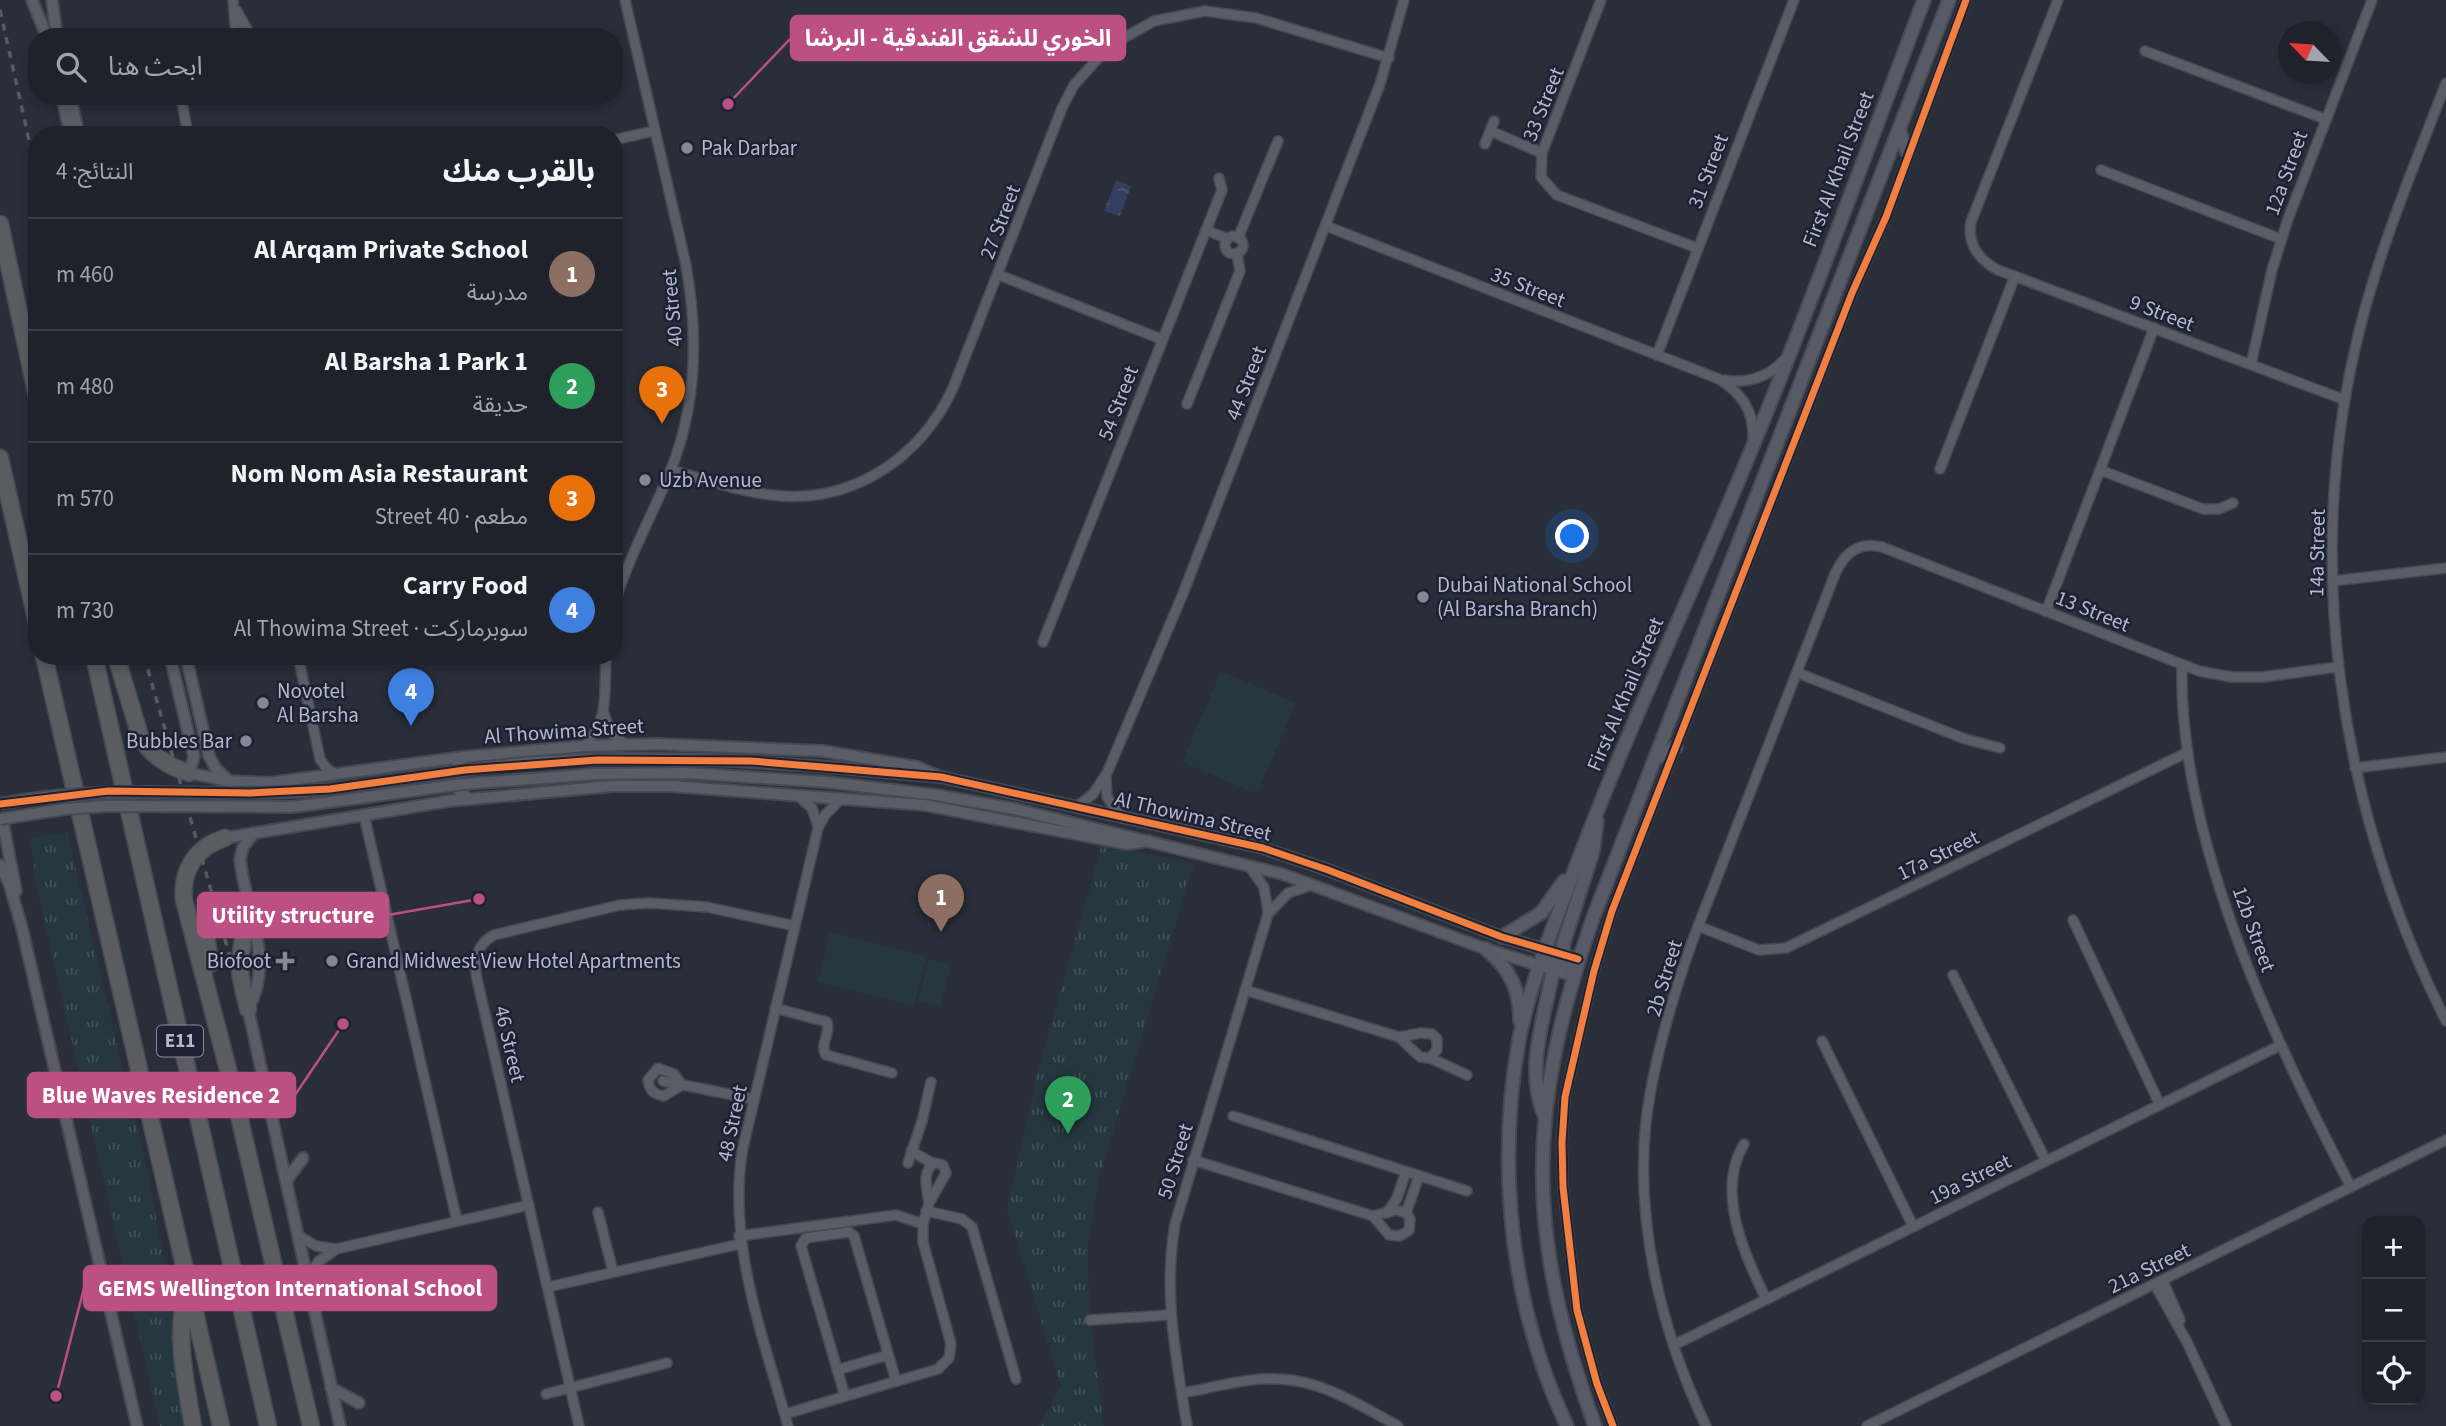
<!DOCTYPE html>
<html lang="ar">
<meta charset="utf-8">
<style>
:root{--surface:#1f222b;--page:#272a33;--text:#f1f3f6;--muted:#a1a4a9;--line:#3c3f47;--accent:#1a73e8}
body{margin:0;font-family:"Source Sans 3","Noto Sans Arabic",sans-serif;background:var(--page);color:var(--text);direction:rtl}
.controls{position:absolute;right:21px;bottom:21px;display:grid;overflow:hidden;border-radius:14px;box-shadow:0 4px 10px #0003}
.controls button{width:63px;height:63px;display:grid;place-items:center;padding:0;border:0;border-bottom:2px solid var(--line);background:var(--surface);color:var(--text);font:35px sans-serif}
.compass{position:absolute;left:2278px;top:21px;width:63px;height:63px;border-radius:50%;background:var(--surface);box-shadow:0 4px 10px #0003;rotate:295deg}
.you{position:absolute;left:1573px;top:537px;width:24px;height:24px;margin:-18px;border:5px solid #fff;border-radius:50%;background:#1a73e8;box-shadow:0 0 0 10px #1a73e833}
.badge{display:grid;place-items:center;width:46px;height:46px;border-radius:50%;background:var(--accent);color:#fff;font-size:23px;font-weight:700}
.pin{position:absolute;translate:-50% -58px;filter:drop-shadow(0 2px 4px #0008)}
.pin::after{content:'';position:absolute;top:37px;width:24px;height:21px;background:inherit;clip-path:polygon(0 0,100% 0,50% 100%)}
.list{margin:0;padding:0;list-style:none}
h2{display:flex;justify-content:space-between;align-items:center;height:91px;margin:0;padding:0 28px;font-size:30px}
h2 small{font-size:23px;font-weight:400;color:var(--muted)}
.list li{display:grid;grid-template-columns:46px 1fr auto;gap:21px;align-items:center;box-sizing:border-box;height:112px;padding:0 28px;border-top:2px solid var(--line)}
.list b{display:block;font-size:26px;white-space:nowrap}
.list p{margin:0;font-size:23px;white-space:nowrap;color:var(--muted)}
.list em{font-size:23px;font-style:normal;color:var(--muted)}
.icon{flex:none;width:38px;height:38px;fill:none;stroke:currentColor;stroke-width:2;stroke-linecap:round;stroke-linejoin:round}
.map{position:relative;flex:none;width:2446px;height:1426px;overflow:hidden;direction:ltr}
.search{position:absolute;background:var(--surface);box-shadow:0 4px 10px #0003;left:28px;top:28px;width:595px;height:77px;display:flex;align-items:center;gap:18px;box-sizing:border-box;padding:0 24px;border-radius:28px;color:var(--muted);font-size:26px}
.panel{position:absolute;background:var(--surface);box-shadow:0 4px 10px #0003;left:28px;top:126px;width:595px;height:539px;border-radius:28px;direction:rtl}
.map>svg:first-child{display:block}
</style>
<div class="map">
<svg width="2446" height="1426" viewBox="0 0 2446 1426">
<defs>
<pattern id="grass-tufts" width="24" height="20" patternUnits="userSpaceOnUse" patternTransform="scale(1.75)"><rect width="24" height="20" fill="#26373f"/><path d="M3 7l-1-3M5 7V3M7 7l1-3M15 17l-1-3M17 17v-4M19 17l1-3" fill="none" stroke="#435259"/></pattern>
<pattern id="water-ripples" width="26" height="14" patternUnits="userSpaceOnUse" patternTransform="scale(1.75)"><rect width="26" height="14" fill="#333e61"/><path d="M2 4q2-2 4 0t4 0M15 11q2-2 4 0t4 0" fill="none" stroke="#4e5876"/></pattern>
</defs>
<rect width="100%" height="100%" fill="#292e39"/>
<g fill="url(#grass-tufts)">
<polygon points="67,832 149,1178 193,1426 160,1426 37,889 30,838"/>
<polygon points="1102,844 1194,864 1098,1181 1088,1244 1089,1311 1104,1426 1039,1426 1061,1386 1007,1210 1039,1067"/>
</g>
<g fill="#26373f">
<polygon points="1221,671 1296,703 1257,794 1182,762"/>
<polygon points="830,932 927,956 914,1006 818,982"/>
<polygon points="929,959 951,964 940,1007 918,1001"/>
</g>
<polygon fill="url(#water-ripples)" points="1116,180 1131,186 1120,216 1104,211"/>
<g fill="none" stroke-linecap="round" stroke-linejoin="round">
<defs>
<g id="minor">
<polyline points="233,0 236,37"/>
<polyline points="1601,0 1542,153 1541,177 1557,195 1697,248"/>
<path d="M2058,0L1971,222C1967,244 1979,260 1998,270L2345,400"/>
<polyline points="237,11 251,37"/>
<polyline points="2145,51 2325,119"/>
<path d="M2446,83C2415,164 2381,244 2360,328C2301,561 2339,808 2446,1021"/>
<polyline points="181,96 188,135"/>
<polyline points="1490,131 1542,153"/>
<polyline points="614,140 653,131"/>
<polyline points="1485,144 1494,121"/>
<polyline points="2101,170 2281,239"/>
<path d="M1326,226L1719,379C1741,393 1754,410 1753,438"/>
<polyline points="1206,230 1228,239"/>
<circle cx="1234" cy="245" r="9"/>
<polyline points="1238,238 1278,141"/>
<polyline points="999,275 1161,339"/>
<polyline points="1657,355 1794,0"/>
<polyline points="2251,364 2272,270 2288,219 2372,0"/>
<path d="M1724,380C1749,384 1769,377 1786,358"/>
<polyline points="1187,404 1240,271 1237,253"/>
<polyline points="1940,469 2015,276"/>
<path d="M671,470C704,479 737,491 771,495C851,505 920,459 953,388L1062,108L1074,85L1109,46L1154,21L1205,11L1256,18L1389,58"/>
<polyline points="2100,470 2203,509 2219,509 2233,503"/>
<polyline points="2333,581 2446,568"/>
<path d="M614,606C627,560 652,516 670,472C697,406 698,333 686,265L625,0"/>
<polyline points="2046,612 2154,328"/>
<polyline points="1043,642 1222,190 1219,178"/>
<polyline points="298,656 320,759 327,769 336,774"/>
<path d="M2182,665C2178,837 2272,1037 2351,1187"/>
<polyline points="1798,673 1965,739 2000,748"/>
<polyline points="604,713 610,732 625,744"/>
<path d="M584,746C610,723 604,688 606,656"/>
<polyline points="2355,768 2446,757"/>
<polyline points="1106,778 1107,797 1122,818"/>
<polyline points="798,796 812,808 818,826"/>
<polyline points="1076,807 1093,794 1107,773 1182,596 1380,84 1404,0"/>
<polyline points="364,815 457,1221"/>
<polyline points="1249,866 1264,887 1268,912"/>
<polyline points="2073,920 2160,1105"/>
<polyline points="1698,926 1759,950 1786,948 2188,752"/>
<polyline points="1953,975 2046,1161"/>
<polyline points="1245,990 1399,1037"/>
<path d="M775,1008L827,1022C831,1034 819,1044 826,1055L892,1073"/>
<polygon points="1421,1033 1432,1034 1437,1039 1437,1050 1430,1058 1420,1057 1399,1037"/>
<polyline points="1822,1041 1913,1226"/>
<polyline points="1430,1058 1467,1075"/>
<path d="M658,1068L674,1074L682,1085L664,1096C653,1094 650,1091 648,1080Z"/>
<polyline points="663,1081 754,1099"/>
<polyline points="1233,1116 1467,1191"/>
<path d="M1744,1144C1715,1192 1745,1255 1766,1299"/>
<polyline points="911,1151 932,1163"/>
<polyline points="1193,1160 1373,1216"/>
<polyline points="908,1163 922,1121 931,1082"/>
<path d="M935,1163L943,1165L946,1173L929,1203C927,1190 921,1170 935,1163Z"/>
<polygon points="1396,1210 1406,1213 1410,1219 1409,1230 1400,1236 1389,1235 1373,1216"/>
<polyline points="926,1211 962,1219 972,1227 1016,1379"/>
<polyline points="598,1212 613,1272"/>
<polyline points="1387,1213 1397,1198 1406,1172"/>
<polyline points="1406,1213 1419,1176"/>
<polyline points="298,1235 316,1246 336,1249 529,1205"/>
<polyline points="739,1236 896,1215 923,1224"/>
<polyline points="307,1278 319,1261 335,1250"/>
<polyline points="2163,1281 2180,1320"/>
<polyline points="2155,1285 2187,1342 2226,1426"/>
<polyline points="548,1287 740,1244"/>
<polyline points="1090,1320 1169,1315"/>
<polyline points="1674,1345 2281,1045"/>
<polyline points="837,1370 888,1355"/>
<path d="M1182,1393C1213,1388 1247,1377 1278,1379C1322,1380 1361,1406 1398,1426"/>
<polyline points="546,1394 667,1363"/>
<polyline points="845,1396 801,1246 806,1238 849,1232 854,1236 896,1381"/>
<polyline points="785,1414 938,1369 949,1358 951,1344 923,1242 923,1224 929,1203"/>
<path d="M579,1426L477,979C473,960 476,945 494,935L620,905L649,903L707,907L795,926"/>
<path d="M788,1426C763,1336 728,1246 742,1152L818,828L825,815L841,799"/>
<path d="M1187,1426C1176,1357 1163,1294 1175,1224L1268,914L1288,893L1312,885"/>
<polyline points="1613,1426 1597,1384 1577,1310 1563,1187 1562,1142 1565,1097 1594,971 1612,911 1852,293 1886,217 1966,0"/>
<path d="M1706,1426C1662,1334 1635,1224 1646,1122C1653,1061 1672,999 1692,942L1835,574C1844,554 1858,541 1882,547L2199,671L2231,677H2263L2337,667"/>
<polyline points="1867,1426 2446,1140"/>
</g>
<g id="tertiary">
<polyline points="32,0 47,37"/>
<polyline points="52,0 57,37"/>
<polyline points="62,96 70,135"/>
<polyline points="70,96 79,135"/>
<polyline points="170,656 194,757 189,773 229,781 269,783 463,757 584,746 657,744 823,751 917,767 941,777"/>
<polyline points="186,656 209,756 216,769 227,779"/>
<path d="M463,757C449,775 450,786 469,799"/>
<polyline points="828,767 941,777 1263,848 1328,870 1502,937 1578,959"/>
<polyline points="826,782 936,795 1015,809 1282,874 1486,949 1574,976"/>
<polyline points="3,823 16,891"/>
<path d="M254,833L243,847L240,859C245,910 276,960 248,1009L340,1426"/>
<polyline points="225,838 449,801 613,786 670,786 924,805 1127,844 1149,841"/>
<polyline points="0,865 9,883 22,928 137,1426"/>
<polyline points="286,1181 303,1158"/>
<polyline points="331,1388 359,1403"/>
</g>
<g id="secondary">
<polyline points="1899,129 1907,152"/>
<polyline points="1655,759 1676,747"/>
<polyline points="1502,937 1541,913 1564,881"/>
<path d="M1486,949C1510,969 1520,989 1520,1021"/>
<polyline points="1574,976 1564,961 1563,945 1593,851 1597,821"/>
<path d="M1543,1112C1525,1066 1546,1012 1554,966L1552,957L1545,950"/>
<path d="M1567,1426C1511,1308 1496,1168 1519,1040C1530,983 1553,928 1573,874C1621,745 1679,622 1732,496C1801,333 1861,165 1924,0"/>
<path d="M1595,1426C1525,1233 1526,1111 1593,918L1949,0"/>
</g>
<g id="motorway">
<polyline points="0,224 37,396"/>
<polyline points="0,458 37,623"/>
<polyline points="44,656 221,1426"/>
<polyline points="94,656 268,1426"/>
<path d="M116,656L140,736C152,756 167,766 189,773"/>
<path d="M225,838C196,847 181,870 184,900L230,1077L311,1426"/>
<path d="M210,964L204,921L215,908H232C253,923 238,950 240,970C241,983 245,996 248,1009"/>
<path d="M188,1285C174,1333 185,1378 193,1426"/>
</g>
</defs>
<use href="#minor" stroke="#464952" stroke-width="12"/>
<use href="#tertiary" stroke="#464952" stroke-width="14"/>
<use href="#secondary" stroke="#464952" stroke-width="16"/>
<use href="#motorway" stroke="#464a54" stroke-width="19"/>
<use href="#minor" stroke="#5a5c66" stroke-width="9"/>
<use href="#tertiary" stroke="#5a5c66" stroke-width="10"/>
<use href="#secondary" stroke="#585b65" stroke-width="12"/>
<use href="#motorway" stroke="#5a5c60" stroke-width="16"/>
<g stroke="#585b64" stroke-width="3.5" stroke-dasharray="7 7" stroke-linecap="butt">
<polyline points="0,10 37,176"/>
<polyline points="144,656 238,985 289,1184 343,1426"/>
</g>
<defs>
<g id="tertiary-bridge">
<path d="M0,804C98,784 192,796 290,792C373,788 455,768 537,762C634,755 732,760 828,767"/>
<polyline points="0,819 65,809 109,806 292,807 464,784 595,774 684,773 826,782"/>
</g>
</defs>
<use href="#tertiary-bridge" stroke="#464952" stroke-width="14" stroke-linecap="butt"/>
<use href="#tertiary-bridge" stroke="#5a5c66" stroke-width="10"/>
<defs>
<g id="cycleway">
<polyline points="0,804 108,791 250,793 330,789 465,770 597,760 751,761 941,777 1263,848 1328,870 1502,937 1578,959"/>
<polyline points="1613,1426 1597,1384 1577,1310 1563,1187 1562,1142 1565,1097 1594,971 1612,911 1852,293 1886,217 1966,0"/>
</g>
</defs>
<use href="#cycleway" stroke="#1c2234" stroke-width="11"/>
<use href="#cycleway" stroke="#f27e40" stroke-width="7"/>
</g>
<g fill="#838897" stroke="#1c2234" stroke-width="2.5">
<circle cx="687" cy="148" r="7"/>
<circle cx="645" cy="480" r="7"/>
<circle cx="1423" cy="597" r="7"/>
<circle cx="263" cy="703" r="7"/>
<circle cx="246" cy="741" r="7"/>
<path d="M281.5 950.5h7v7h7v7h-7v7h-7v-7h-7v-7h7z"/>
<circle cx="332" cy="961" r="7"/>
</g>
<g text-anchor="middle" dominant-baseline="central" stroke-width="5" stroke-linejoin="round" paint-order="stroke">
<rect fill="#1c2234" stroke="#868b9d" stroke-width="2" x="157" y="1025.5" width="46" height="31" rx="5"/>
<g font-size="19" font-weight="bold" fill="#b3b8ca">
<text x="180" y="1041">E11</text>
</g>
<g font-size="21" fill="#b3b8ca" stroke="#1c2234">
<text transform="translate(1543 104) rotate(-68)">33 Street</text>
<text transform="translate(1838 169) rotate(-69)">First Al Khail Street</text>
<text transform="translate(1708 171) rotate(-69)">31 Street</text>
<text transform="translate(2286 173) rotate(-70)">12a Street</text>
<text transform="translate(1000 222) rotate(-69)">27 Street</text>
<text transform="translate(1528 287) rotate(21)">35 Street</text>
<text transform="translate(672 308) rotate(-95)">40 Street</text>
<text transform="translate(2162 313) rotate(21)">9 Street</text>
<text transform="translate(1246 383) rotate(-69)">44 Street</text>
<text transform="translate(1118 403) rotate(-69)">54 Street</text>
<text transform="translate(2317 553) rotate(-89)">14a Street</text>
<text transform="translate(2093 611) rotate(22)">13 Street</text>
<text transform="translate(1625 694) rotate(-67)">First Al Khail Street</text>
<text transform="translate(564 731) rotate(-4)">Al Thowima Street</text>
<text transform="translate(1193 816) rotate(13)">Al Thowima Street</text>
<text transform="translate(1938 855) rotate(-26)">17a Street</text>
<text transform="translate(2254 929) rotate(70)">12b Street</text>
<text transform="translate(1664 978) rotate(-73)">2b Street</text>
<text transform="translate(510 1044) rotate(77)">46 Street</text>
<text transform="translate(732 1123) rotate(-78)">48 Street</text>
<text transform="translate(1175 1161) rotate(-73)">50 Street</text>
<text transform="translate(1970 1179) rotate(-26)">19a Street</text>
<text transform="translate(2149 1268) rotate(-26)">21a Street</text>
</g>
<g font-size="21" fill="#b3b8ca" stroke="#1c2234" text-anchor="start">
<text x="701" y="148">Pak Darbar</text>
<text x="659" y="480">Uzb Avenue</text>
<text x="1437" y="585">Dubai National School<tspan x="1437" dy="24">(Al Barsha Branch)</tspan></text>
<text x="277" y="691">Novotel<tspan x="277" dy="24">Al Barsha</tspan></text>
<text x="232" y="741" text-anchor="end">Bubbles Bar</text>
<text x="271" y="961" text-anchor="end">Biofoot</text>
<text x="346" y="961">Grand Midwest View Hotel Apartments</text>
</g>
</g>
<path fill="none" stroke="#bd5082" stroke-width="2.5" d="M728 104L791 38M479 899L388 915M343 1024L295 1095M56 1396L84 1288"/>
<g fill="#bd5082" stroke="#1c2234" stroke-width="2.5">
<circle cx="728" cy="104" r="7"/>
<circle cx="479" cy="899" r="7"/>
<circle cx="343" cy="1024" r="7"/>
<circle cx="56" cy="1396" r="7"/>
</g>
<g fill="#bd5082" stroke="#bd5082" stroke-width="2.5">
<rect x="791" y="16" width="334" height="44" rx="7"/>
<rect x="198" y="893" width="190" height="44" rx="7"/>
<rect x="28" y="1073" width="267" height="44" rx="7"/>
<rect x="84" y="1266" width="412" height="44" rx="7"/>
</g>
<g font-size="23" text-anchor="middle" font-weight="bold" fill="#fff">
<text x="958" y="46">الخوري للشقق الفندقية - البرشا</text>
<text x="293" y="923">Utility structure</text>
<text x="161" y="1103">Blue Waves Residence 2</text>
<text x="290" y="1296">GEMS Wellington International School</text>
</g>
</svg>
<div class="controls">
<button>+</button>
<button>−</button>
<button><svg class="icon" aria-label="locate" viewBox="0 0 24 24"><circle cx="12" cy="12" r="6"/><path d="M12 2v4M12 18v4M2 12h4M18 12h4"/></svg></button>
</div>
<svg class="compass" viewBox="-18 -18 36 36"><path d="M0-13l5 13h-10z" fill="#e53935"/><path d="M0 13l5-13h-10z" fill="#a1a4a9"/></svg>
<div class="you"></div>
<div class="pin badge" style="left:941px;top:932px;background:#8d6e63">1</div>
<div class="pin badge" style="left:1068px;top:1134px;background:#2e9e5b">2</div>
<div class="pin badge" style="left:662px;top:424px;background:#e8710a">3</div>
<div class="pin badge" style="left:411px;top:726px;background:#3f7fe0">4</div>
<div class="search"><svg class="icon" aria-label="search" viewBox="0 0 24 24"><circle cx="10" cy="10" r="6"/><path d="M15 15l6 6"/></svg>ابحث هنا</div>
<section class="panel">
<h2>بالقرب منك<small>النتائج: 4</small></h2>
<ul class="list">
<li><span class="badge" style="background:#8d6e63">1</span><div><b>Al Arqam Private School</b><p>مدرسة</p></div><em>460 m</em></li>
<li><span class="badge" style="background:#2e9e5b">2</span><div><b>Al Barsha 1 Park 1</b><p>حديقة</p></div><em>480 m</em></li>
<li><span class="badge" style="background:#e8710a">3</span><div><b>Nom Nom Asia Restaurant</b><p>مطعم · 40 Street</p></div><em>570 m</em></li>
<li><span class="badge" style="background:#3f7fe0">4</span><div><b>Carry Food</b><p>سوبرماركت · Al Thowima Street</p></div><em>730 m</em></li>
</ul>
</section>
</div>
